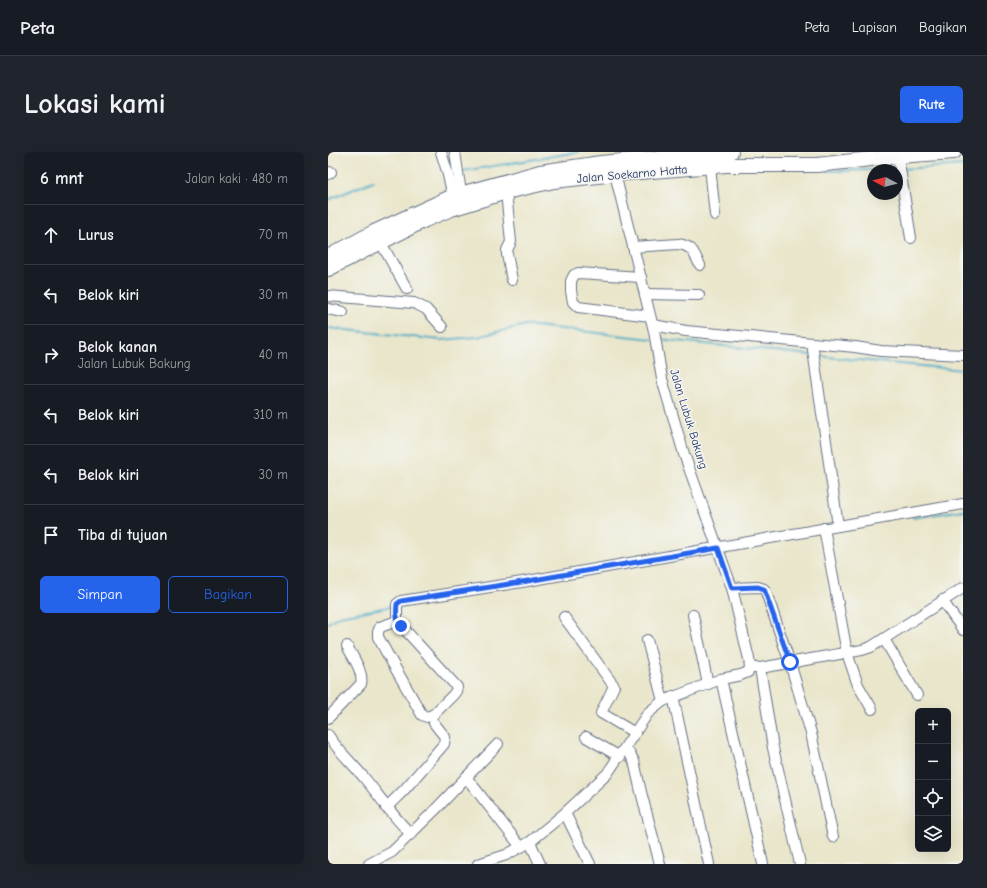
<!DOCTYPE html>
<html lang="id">
<meta charset="utf-8">
<style>
:root{--surface:#171b24;--page:#20242c;--text:#f1f3f6;--muted:#9ea1a6;--line:#363941;--accent:#2563eb}
body{margin:0;font-family:"Comic Neue",sans-serif;background:var(--page);color:var(--text)}
.controls{position:absolute;right:12px;bottom:12px;display:grid;overflow:hidden;border-radius:6px;box-shadow:0 4px 16px #0002}
.controls button{width:36px;height:36px;display:grid;place-items:center;padding:0;border:0;border-bottom:1px solid var(--line);background:var(--surface);color:var(--text);font:20px sans-serif}
.compass{position:absolute;left:539px;top:12px;width:36px;height:36px;border-radius:50%;background:var(--surface);box-shadow:0 4px 16px #0002;rotate:277deg}
.stop{position:absolute;width:12px;height:12px;margin:-9px;border:3px solid #2563eb;border-radius:50%;background:#fff}
.stop.end{background:#2563eb;border-color:#fff;box-shadow:0 1px 4px #0008}
.list{margin:0;padding:0;list-style:none}
h2{display:flex;justify-content:space-between;align-items:center;height:52px;margin:0;padding:0 16px;font-size:17px}
h2 small{font-size:13px;font-weight:400;color:var(--muted)}
.list li{display:grid;grid-template-columns:26px 1fr auto;gap:12px;align-items:center;box-sizing:border-box;height:60px;padding:0 16px;border-top:1px solid var(--line)}
.list b{display:block;font-size:15px;white-space:nowrap}
.list p{margin:0;font-size:13px;white-space:nowrap;color:var(--muted)}
.list em{font-size:13px;font-style:normal;color:var(--muted)}
.actions{display:flex;gap:8px;padding:12px 16px}
.actions a{flex:1;padding:9px 0;border:1px solid var(--accent);border-radius:6px;text-align:center;font-size:14px;color:var(--accent)}
.actions .main{background:var(--accent);color:#fff}
.icon{flex:none;width:22px;height:22px;fill:none;stroke:currentColor;stroke-width:2;stroke-linecap:round;stroke-linejoin:round}
.map{position:relative;flex:none;width:635px;height:712px;overflow:hidden;border-radius:6px}
header{display:flex;align-items:center;gap:24px;box-sizing:border-box;height:56px;padding:0 20px;background:var(--surface);border-bottom:1px solid var(--line)}
header strong{font-size:19px}
nav{display:flex;gap:22px;margin-inline-start:auto;font-size:14px}
.intro{display:flex;align-items:center;justify-content:space-between;box-sizing:border-box;height:96px;padding:0 24px}
h1{margin:0;font-size:28px}
.button{padding:10px 18px;border-radius:6px;background:var(--accent);color:#fff;font-size:14px;font-weight:700}
main{display:flex;gap:24px;padding:0 24px}
aside{flex:1;background:var(--surface);border-radius:6px;box-shadow:0 4px 16px #0002}
.map>svg:first-child{display:block}
</style>
<header>
<strong>Peta</strong>
<nav><a>Peta</a><a>Lapisan</a><a>Bagikan</a></nav>
</header>
<div class="intro"><h1>Lokasi kami</h1><a class="button">Rute</a></div>
<main>
<aside>
<h2>6 mnt<small>Jalan kaki · 480 m</small></h2>
<ul class="list">
<li><svg class="icon" aria-label="ahead" viewBox="0 0 24 24"><path d="M12 20V5M6 11l6-6 6 6"/></svg><div><b>Lurus</b></div><em>70 m</em></li>
<li><svg class="icon" aria-label="left" viewBox="0 0 24 24"><path d="M17 20v-9H6M10 6l-5 5 5 5"/></svg><div><b>Belok kiri</b></div><em>30 m</em></li>
<li><svg class="icon" aria-label="right" viewBox="0 0 24 24"><path d="M7 20v-9h11M14 6l5 5-5 5"/></svg><div><b>Belok kanan</b><p>Jalan Lubuk Bakung</p></div><em>40 m</em></li>
<li><svg class="icon" aria-label="left" viewBox="0 0 24 24"><path d="M17 20v-9H6M10 6l-5 5 5 5"/></svg><div><b>Belok kiri</b></div><em>310 m</em></li>
<li><svg class="icon" aria-label="left" viewBox="0 0 24 24"><path d="M17 20v-9H6M10 6l-5 5 5 5"/></svg><div><b>Belok kiri</b></div><em>30 m</em></li>
<li><svg class="icon" aria-label="arrive" viewBox="0 0 24 24"><path d="M6 21V4h12l-3 4 3 4H6"/></svg><div><b>Tiba di tujuan</b></div></li>
</ul>
<div class="actions"><a class="main">Simpan</a><a>Bagikan</a></div>
</aside>
<div class="map">
<svg width="635" height="712" viewBox="0 0 635 712">
<rect width="100%" height="100%" fill="#f6f6f2"/>
<filter id="ink" filterUnits="userSpaceOnUse"><feTurbulence type="fractalNoise" baseFrequency=".025" numOctaves="2"/><feDisplacementMap in="SourceGraphic" scale="8" xChannelSelector="R" yChannelSelector="G"/><feConvolveMatrix kernelMatrix="1 2 1 2 8 2 1 2 1" color-interpolation-filters="sRGB"/></filter>
<filter id="wash" filterUnits="userSpaceOnUse"><feTurbulence type="fractalNoise" baseFrequency=".012" numOctaves="4" result="noise"/><feDisplacementMap in="SourceGraphic" scale="16" xChannelSelector="R" yChannelSelector="G"/><feGaussianBlur stdDeviation="0.9" result="paint"/><feColorMatrix in="noise" values="0 0 0 0 0 0 0 0 0 0 0 0 0 0 0 0 0 1.4 0 .05"/><feComposite in="paint" operator="in"/></filter>
<g filter="url(#wash)">
<rect width="100%" height="100%" fill="#eae6cb"/>
<g fill="none" stroke-linecap="round" stroke-linejoin="round">
<g stroke="#47aac7" stroke-width="2">
<polyline points="574,17 635,13"/>
<polyline points="557,18 568,17"/>
<polyline points="135,19 250,0"/>
<polyline points="500,19 545,18"/>
<polyline points="0,48 45,29"/>
<polyline points="0,176 113,188 149,185 198,173 324,187"/>
<polyline points="330,187 483,203"/>
<polyline points="489,204 635,218"/>
<polyline points="585,366 635,358"/>
<polyline points="0,471 11,464 66,454"/>
</g>
</g>
</g>
<g filter="url(#ink)">
<g fill="none" stroke-linecap="round" stroke-linejoin="round">
<defs>
<g id="minor">
<polyline points="113,0 119,19 125,44"/>
<polyline points="127,0 133,41"/>
<polyline points="570,4 583,86"/>
<polyline points="382,15 387,63"/>
<polyline points="0,22 3,20"/>
<polyline points="287,22 326,179 334,227 356,302 404,436 421,507 422,516"/>
<polyline points="178,40 183,90 179,98 179,102 184,128"/>
<polyline points="53,91 79,137"/>
<path d="M305,95L350,92C365,94 365,100 372,113"/>
<polyline points="313,125 250,121 246,123 243,129 243,139 245,150 250,155 322,164"/>
<polyline points="317,142 371,143"/>
<polyline points="0,144 86,151 98,157 114,175"/>
<polyline points="0,157 15,160"/>
<polyline points="325,173 358,179 527,195 553,199 635,203"/>
<polyline points="484,191 510,374"/>
<polyline points="496,376 519,501 530,533 544,557"/>
<polyline points="404,436 430,435 436,437 438,440 462,511 483,581 505,685"/>
<polyline points="614,448 635,478"/>
<polyline points="365,463 380,532"/>
<polyline points="236,465 286,534 273,561 307,581"/>
<polyline points="69,469 52,475 50,480 50,485 61,505 94,563 99,565 106,562 125,543 128,539 129,535 69,469 69,452 73,449 194,430 635,352"/>
<polyline points="556,487 589,543"/>
<polyline points="319,488 335,549"/>
<polyline points="422,516 432,516 534,498 543,495 635,436"/>
<polyline points="432,516 445,596 472,712"/>
<polyline points="393,527 435,712"/>
<polyline points="345,544 381,712"/>
<path d="M0,566L33,532C36,520 24,504 19,494"/>
<path d="M0,583C11,600 25,612 38,628C53,646 65,665 83,682"/>
<polyline points="258,585 292,605"/>
<polyline points="298,596 306,609 313,640 332,712"/>
<polyline points="138,625 193,695"/>
<polyline points="58,656 77,637 116,592 117,585 106,571"/>
<polyline points="237,661 262,712"/>
<polyline points="202,690 212,712"/>
<polyline points="41,712 64,700 106,659 170,592"/>
<polyline points="150,712 178,703 202,690 237,661 279,622 320,561 335,549 393,527 413,523 420,520 422,516"/>
</g>
<g id="highway">
<polyline points="0,105 46,80 125,44 212,20 273,11 358,3 403,0"/>
<polyline points="0,117 97,68 123,57 178,40 226,29 287,22 398,13 489,13 570,4 626,0"/>
</g>
</defs>
<use href="#minor" stroke="#636f84" stroke-width="12"/>
<use href="#highway" stroke="#636f84" stroke-width="16"/>
<use href="#minor" stroke="#fff" stroke-width="10"/>
<use href="#highway" stroke="#fff" stroke-width="14"/>
</g>
</g>
<g fill="none" stroke-linecap="round" stroke-linejoin="round" filter="url(#ink)">
<path stroke="#2563eb" stroke-width="5" d="M73,474C68,467 68,461 69,452L73,449L194,430L390,396L404,436L430,435L436,437L462,510"/>
</g>
<g text-anchor="middle" dominant-baseline="central" stroke-width="3" stroke-linejoin="round" paint-order="stroke">
<g font-size="12" fill="#1b2f5e" stroke="#f6f6f2">
<text transform="translate(304 22) rotate(-5)">Jalan Soekarno Hatta</text>
<text transform="translate(361 267) rotate(73)">Jalan Lubuk Bakung</text>
</g>
</g>
</svg>
<div class="controls">
<button>+</button>
<button>−</button>
<button><svg class="icon" aria-label="locate" viewBox="0 0 24 24"><circle cx="12" cy="12" r="6"/><path d="M12 2v4M12 18v4M2 12h4M18 12h4"/></svg></button>
<button><svg class="icon" aria-label="layers" viewBox="0 0 24 24"><path d="M12 4l9 5-9 5-9-5zM3 14l9 5 9-5"/></svg></button>
</div>
<svg class="compass" viewBox="-18 -18 36 36"><path d="M0-13l5 13h-10z" fill="#e53935"/><path d="M0 13l5-13h-10z" fill="#9ea1a6"/></svg>
<div class="stop" style="left:462px;top:510px"></div>
<div class="stop end" style="left:73px;top:474px"></div>
</div>
</main>
